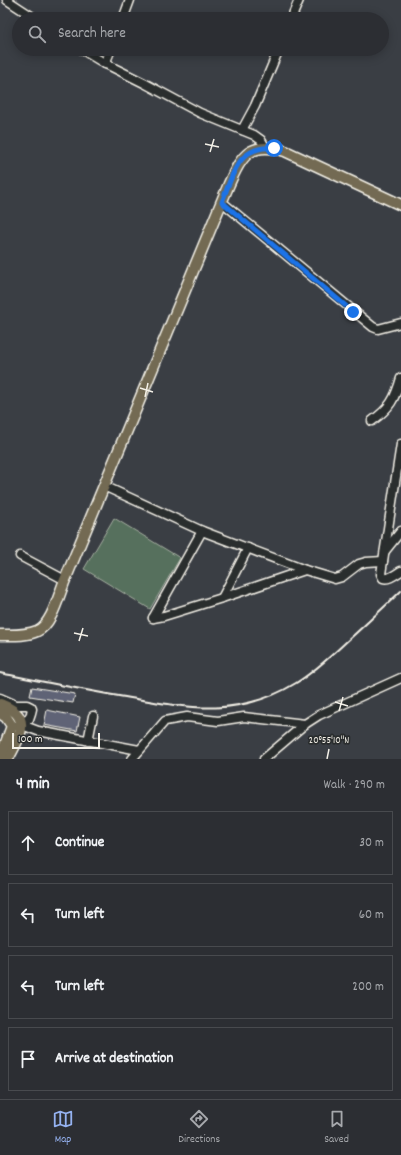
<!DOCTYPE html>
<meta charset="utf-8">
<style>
:root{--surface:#2c2e33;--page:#383a3f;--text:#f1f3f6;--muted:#a6a8ac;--line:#484a4e;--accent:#95b2f1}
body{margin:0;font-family:Dekko,sans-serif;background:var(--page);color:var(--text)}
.scale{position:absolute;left:12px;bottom:10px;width:88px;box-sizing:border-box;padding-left:4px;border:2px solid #f4f1e8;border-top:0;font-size:11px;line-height:14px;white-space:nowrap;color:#f4f1e8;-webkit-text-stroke:3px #2a2d2e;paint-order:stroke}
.stop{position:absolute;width:12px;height:12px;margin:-9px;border:3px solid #1a73e8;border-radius:50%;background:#fff}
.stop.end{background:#1a73e8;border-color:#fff;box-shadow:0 1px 4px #0008}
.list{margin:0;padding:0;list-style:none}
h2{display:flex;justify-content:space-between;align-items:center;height:52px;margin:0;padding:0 16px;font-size:17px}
h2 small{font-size:13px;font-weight:400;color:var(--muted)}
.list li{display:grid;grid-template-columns:26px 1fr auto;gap:12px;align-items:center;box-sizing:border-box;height:64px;margin:0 8px 8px;padding:0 8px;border:1px solid var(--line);border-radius:0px}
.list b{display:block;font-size:15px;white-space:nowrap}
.list em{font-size:13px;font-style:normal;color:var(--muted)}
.icon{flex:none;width:22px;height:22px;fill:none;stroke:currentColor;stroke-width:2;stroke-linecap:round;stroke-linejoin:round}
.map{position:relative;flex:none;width:401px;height:759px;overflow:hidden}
.search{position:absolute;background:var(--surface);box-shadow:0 2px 10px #0003;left:12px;right:12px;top:12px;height:44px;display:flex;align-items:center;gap:10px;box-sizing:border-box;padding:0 14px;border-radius:22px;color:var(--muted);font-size:15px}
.sheet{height:340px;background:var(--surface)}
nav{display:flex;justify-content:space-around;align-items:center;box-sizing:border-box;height:56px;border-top:1px solid var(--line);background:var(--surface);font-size:11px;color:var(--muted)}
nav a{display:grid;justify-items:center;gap:2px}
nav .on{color:var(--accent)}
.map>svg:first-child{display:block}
</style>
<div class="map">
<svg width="401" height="759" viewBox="0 0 401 759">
<rect width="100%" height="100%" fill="#3a3e44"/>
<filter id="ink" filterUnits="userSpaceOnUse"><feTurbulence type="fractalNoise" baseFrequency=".025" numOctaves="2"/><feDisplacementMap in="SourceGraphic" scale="8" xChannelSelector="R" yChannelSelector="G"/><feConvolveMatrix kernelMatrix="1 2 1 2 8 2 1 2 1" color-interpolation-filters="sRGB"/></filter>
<g filter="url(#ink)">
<polygon fill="#57705d" stroke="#a6b0a2" points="114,518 180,558 150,609 84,569"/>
<g fill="#5f6476" stroke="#f4f1e8">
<polygon points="32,687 75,694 73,703 30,696"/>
<polygon points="47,710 80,717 77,731 44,725"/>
</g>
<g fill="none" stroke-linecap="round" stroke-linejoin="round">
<defs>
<g id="minor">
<polyline points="7,0 36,19"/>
<polyline points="123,19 130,0"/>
<polyline points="291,19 299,0"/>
<polyline points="81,49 104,63 144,83 200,113 254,135 261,140 265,147"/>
<polyline points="105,64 111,49"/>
<polyline points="242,130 255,106 279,49"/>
<polyline points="222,202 373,327 378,329 401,323"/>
<path d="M372,421C390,408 395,399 401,378"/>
<path d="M401,444L381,574L383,578C389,580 396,574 401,571"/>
<polyline points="104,486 202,531 305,570 335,579 342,577 359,564 366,562 383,561"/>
<polyline points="385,551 401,531"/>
<polyline points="20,556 65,580"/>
<polyline points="222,598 248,548"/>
<polyline points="153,618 164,616 222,598 305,570"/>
<polyline points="153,618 202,531"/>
<polyline points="0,698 16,705 27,705 31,707 32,709 31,713 29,719 22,722"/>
<polyline points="17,726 22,725 38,731 139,750"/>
<polyline points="88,741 93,716"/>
<polyline points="132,759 165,721 187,717 218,721 244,717 305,724"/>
<polyline points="264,759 305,724 319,715 401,678"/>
</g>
<g id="major">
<path d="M0,635C12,635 26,636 37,631C52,625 59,594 65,580L229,184C242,155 250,141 285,151L401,205"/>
<path d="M0,704C5,706 12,709 16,713C29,726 14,746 8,759"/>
<polyline points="0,713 6,717 12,726 0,759"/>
</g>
</defs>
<use href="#minor" stroke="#f4f1e8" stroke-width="11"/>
<use href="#major" stroke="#f4f1e8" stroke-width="13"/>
<use href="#minor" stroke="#2a2d2e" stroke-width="8"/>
<use href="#major" stroke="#736b52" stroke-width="10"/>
<path stroke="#f4f1e8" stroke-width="2" d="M0,673C40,681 79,689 119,696C184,707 236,720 296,683C314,672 330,657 345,643C364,626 382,609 401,591"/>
</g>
</g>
<g fill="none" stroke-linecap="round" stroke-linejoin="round" filter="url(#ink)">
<path stroke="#1a73e8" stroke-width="5" d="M274,148C238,145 233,174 222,202L353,312"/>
</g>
<path fill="none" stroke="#f4f1e8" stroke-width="1.5" d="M205,144L219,147M210,152L214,139M140,388L153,392M145,397L148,383M74,633L88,636M79,641L83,628M335,702L348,706M339,711L343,697M327,759L329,749"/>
<g font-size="10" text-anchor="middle" fill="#f4f1e8" stroke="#2a2d2e" stroke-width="3.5" stroke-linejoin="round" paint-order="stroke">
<text x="329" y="743">20°55'10"N</text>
</g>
</svg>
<div class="scale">100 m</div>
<div class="stop" style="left:274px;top:148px"></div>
<div class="stop end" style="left:353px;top:312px"></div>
<div class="search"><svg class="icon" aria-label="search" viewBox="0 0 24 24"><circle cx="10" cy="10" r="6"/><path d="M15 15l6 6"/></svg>Search here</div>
</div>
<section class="sheet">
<h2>4 min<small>Walk · 290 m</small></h2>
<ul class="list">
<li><svg class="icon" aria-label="ahead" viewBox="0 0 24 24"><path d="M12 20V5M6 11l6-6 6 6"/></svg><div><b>Continue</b></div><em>30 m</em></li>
<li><svg class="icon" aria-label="left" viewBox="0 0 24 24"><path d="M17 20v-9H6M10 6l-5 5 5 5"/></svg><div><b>Turn left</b></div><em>60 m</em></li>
<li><svg class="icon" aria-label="left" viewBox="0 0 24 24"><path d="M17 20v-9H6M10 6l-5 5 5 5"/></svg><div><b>Turn left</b></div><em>200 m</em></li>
<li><svg class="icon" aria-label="arrive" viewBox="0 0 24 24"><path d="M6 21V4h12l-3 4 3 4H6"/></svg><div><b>Arrive at destination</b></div></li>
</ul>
</section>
<nav>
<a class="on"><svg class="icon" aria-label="map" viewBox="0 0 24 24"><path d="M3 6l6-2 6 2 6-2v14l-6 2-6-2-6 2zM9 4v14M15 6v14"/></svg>Map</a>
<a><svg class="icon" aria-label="directions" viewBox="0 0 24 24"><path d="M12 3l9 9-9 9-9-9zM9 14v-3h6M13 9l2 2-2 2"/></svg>Directions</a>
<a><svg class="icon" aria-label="saved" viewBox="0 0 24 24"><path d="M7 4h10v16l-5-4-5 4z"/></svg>Saved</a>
</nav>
